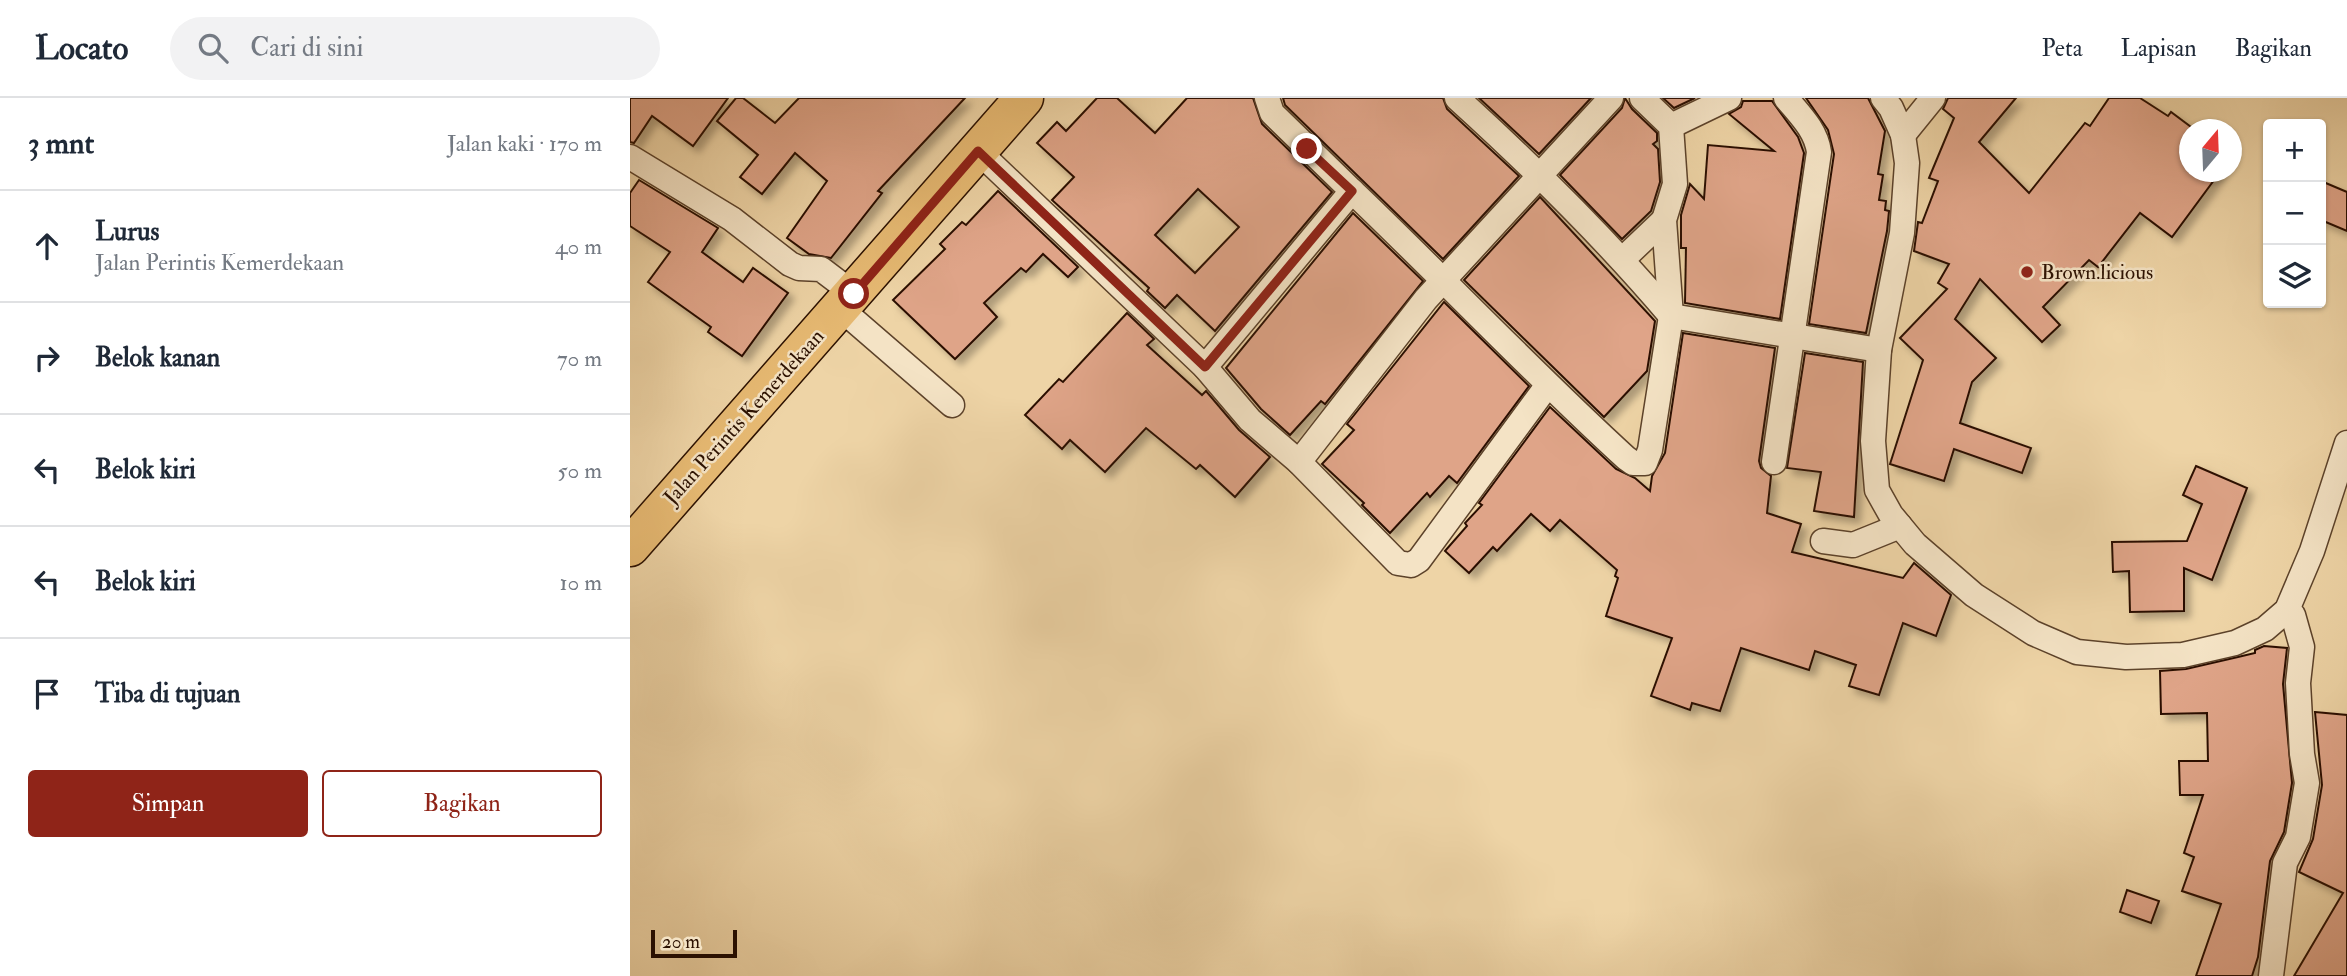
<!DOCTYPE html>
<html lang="id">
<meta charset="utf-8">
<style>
:root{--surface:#fff;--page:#f2f2f3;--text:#1f2937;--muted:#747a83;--line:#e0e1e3;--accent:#8f2418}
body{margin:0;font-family:"IM FELL Double Pica",serif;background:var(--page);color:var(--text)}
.controls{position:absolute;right:21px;top:21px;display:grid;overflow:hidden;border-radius:7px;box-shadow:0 2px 5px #0004}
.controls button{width:63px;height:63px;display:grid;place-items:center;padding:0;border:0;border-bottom:2px solid var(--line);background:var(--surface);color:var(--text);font:35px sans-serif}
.compass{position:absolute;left:1549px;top:21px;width:63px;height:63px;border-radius:50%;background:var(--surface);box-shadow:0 2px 5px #0004;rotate:19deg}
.scale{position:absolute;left:21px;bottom:18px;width:86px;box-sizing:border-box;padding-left:7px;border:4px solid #2c1101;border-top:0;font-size:19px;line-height:24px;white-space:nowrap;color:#2c1101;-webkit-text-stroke:5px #f4e3c5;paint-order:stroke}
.stop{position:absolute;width:21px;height:21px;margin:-16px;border:5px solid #8f2418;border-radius:50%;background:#fff}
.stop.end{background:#8f2418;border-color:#fff;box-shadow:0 2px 7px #0008}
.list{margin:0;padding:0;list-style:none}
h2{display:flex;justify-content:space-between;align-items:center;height:91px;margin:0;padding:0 28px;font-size:30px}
h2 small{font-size:23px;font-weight:400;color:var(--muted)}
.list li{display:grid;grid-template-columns:46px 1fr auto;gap:21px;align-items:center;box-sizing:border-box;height:112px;padding:0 28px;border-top:2px solid var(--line)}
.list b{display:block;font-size:26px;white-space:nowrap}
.list p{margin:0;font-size:23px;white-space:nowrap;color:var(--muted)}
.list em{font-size:23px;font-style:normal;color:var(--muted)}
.actions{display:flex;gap:14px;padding:21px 28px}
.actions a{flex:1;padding:16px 0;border:2px solid var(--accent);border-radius:7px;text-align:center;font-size:24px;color:var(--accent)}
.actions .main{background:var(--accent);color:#fff}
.icon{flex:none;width:38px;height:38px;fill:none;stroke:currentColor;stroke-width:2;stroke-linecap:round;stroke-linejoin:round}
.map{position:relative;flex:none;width:1717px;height:878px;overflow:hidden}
header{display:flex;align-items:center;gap:42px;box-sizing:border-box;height:98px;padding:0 35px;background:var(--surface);border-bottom:2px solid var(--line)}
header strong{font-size:33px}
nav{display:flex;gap:38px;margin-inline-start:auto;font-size:24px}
.search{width:490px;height:63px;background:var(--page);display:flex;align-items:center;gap:18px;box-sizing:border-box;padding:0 24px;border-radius:38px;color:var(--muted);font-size:26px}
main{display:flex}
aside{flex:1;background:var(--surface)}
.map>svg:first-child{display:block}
</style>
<header>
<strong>Locato</strong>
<div class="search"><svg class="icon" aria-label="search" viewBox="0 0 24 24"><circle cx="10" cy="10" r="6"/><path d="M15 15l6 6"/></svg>Cari di sini</div>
<nav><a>Peta</a><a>Lapisan</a><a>Bagikan</a></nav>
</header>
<main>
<aside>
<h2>3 mnt<small>Jalan kaki · 170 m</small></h2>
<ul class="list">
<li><svg class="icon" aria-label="ahead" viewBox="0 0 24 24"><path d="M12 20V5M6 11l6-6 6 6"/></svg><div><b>Lurus</b><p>Jalan Perintis Kemerdekaan</p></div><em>40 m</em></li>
<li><svg class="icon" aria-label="right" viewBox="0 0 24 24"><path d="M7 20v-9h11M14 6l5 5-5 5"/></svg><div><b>Belok kanan</b></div><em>70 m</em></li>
<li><svg class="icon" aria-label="left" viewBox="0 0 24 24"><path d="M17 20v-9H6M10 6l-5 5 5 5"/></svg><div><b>Belok kiri</b></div><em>50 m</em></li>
<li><svg class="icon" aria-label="left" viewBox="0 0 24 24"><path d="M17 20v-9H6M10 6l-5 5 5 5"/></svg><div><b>Belok kiri</b></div><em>10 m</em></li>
<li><svg class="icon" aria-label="arrive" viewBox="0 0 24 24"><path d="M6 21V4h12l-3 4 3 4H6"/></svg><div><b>Tiba di tujuan</b></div></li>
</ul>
<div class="actions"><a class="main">Simpan</a><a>Bagikan</a></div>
</aside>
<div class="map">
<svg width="1717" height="878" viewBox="0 0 1717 878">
<defs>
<filter id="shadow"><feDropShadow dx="6" dy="6" stdDeviation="3.5" flood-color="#0004"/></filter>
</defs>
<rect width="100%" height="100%" fill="#eed4a6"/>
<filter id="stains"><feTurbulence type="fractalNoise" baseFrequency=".00286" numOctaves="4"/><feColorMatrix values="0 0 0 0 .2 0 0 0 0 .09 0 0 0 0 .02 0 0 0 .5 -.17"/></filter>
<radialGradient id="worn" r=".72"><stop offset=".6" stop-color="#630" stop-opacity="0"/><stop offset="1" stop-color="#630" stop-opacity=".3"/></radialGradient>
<g fill="#dfa488" stroke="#2c1101" stroke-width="2" fill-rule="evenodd" filter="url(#shadow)">
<polygon points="0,0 98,0 63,48 22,18 4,45 0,44"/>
<polygon points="106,0 113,0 145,25 169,0 335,0 248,93 252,95 201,160 179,156 157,140 197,83 165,55 132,96 110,79 128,57 87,23"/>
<path d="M467,0H487L525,35L557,0H623L632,26L702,94L585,233L547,197L535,210L517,193L519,190L422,102L444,79L407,45L427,24L436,33ZM568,91L609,129L565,175L525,137Z"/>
<polygon points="653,0 813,0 817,11 889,78 813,161 655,7"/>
<polygon points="849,0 961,0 909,56"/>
<polygon points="995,0 1002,11 1027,35 1027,43 1023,46 1028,51 1030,84 1021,113 992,141 930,77 992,10"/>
<polygon points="1033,0 1065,0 1044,10"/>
<polygon points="1176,0 1238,0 1255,33 1248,76 1253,77 1249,102 1256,103 1255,112 1259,113 1257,133 1236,235 1179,226 1204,56 1198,32"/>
<polygon points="1318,0 1386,0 1349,44 1399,95 1455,25 1460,28 1479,0 1510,0 1538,18 1541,14 1565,32 1559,32 1559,74 1590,74 1542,139 1510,115 1468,169 1459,162 1413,209 1430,227 1412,244 1350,181 1325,221 1366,260 1342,284 1330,325 1401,350 1392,375 1324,351 1314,383 1260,366 1293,262 1270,240 1317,191 1308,185 1319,166 1284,153 1288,124 1292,125 1308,83 1299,80 1324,20 1313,11"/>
<polygon points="1113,3 1142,3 1168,39 1174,55 1150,221 1055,205 1056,150 1051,150 1051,117 1060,86 1074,101 1078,47 1144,53 1099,16 1111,9"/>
<polygon points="9,82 88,130 72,154 113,184 123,170 158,195 112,258 78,234 81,229 18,184 40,154 0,128 0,95"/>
<polygon points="1691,83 1717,94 1717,133 1691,122"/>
<polygon points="368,93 448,169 438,179 413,156 396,174 391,170 354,205 367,219 325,261 263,202 315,151 310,146 332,124 336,127"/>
<polygon points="910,99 1025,223 1017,273 974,319 834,182"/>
<polygon points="723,115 793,183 695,306 691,303 660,337 631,311 596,270"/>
<polygon points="814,204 899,288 827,385 819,378 800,399 797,395 760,435 732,407 734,405 692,366 724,332 717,326"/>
<polygon points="497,215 524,241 517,247 572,297 576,293 609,332 640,359 605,399 570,367 566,371 516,330 475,374 440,342 432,351 395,317 429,281 433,284"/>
<polygon points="1053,235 1145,250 1129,363 1131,370 1141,378 1137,415 1171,426 1162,454 1273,480 1284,465 1321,497 1306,538 1273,525 1249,597 1219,588 1226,567 1185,553 1179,572 1111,550 1090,613 1062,605 1060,612 1021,598 1042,540 976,518 988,480 985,478 987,472 930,422 920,433 901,416 867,453 863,449 839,475 815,453 837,428 835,425 852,407 849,405 920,309 986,371 1005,380 1020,393 1022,378 1035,355"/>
<polygon points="1175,255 1233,264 1224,419 1184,413 1191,374 1157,370"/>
<polygon points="1566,368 1617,390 1582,482 1554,470 1554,513 1500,514 1499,473 1483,474 1482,444 1557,443 1572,406 1553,397"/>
<polygon points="1634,548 1657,550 1653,586 1662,685 1654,734 1640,763 1628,859 1622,878 1566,878 1591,806 1552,793 1564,759 1554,755 1573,697 1550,697 1549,663 1578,663 1577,615 1531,616 1530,573 1556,571 1608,559 1625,555 1625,552"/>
<polygon points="1685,614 1717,617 1717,878 1664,878 1713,795 1669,774 1683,741 1692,687"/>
<polygon points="1497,792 1529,803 1521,825 1490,814"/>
</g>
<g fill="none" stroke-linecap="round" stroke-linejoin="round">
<defs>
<g id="minor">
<polyline points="637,0 642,15 722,93 575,269 620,322 669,364 796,201 981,0"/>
<path d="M827,0C903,69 975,140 1041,218L1249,252"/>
<polyline points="1253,0 1261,10 1273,37 1277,65 1272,135 1249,252 1243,343 1247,392 1261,417 1285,446 1344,497 1403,535 1447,554 1496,559 1553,557 1605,545 1635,531 1657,512 1682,453 1717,345"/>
<polyline points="1041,28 1099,0"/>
<polyline points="1273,37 1303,0"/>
<polyline points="348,53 575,269"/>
<polyline points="0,59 102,121 160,166 169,170 191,171 224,196"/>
<path d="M722,93C814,181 902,274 996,360L1003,365H1015L1020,352L1041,218L1034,122L1045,86L1041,28L1012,0"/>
<polyline points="993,161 1034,122"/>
<polyline points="211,211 322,307"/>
<polyline points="669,364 768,465 781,467 789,462 917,288"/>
<path d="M1144,364L1189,54C1186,32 1170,17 1156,0"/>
<polyline points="1193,443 1223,447 1270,428"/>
<polyline points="1641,878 1655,765 1668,739 1677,685 1672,656 1668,585 1672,549 1663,517 1657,512"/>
</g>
<polyline id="primary" points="0,449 394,0"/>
</defs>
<use href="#minor" stroke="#5c422a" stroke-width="27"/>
<use href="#primary" stroke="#2c1101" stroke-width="41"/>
<use href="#minor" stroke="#f4e3c5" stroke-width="24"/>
<use href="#primary" stroke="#e7ba73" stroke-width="38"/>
</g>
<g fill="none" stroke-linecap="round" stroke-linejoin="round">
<polyline stroke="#8f2418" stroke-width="9" points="224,196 348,53 575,269 722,93 677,51"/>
</g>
<circle fill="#8f2418" stroke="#f4e3c5" stroke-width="2.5" cx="1397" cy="174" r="7"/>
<g text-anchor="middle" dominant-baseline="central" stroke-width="5" stroke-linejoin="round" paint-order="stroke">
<g font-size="21" fill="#2c1101" stroke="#f4e3c5" text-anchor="start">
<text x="1411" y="174">Brown.licious</text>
</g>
<g font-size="21" fill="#2c1101" stroke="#f4e3c5">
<text transform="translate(114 319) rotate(-48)">Jalan Perintis Kemerdekaan</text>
</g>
</g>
<rect width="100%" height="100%" filter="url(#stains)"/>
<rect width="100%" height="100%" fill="url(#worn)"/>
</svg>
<div class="controls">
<button>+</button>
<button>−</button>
<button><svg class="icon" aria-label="layers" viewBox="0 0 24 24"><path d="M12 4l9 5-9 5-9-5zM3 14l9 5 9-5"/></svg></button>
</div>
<svg class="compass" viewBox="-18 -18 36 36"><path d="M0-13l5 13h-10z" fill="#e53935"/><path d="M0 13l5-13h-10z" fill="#747a83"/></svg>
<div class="scale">20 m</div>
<div class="stop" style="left:224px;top:196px"></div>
<div class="stop end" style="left:677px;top:51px"></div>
</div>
</main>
